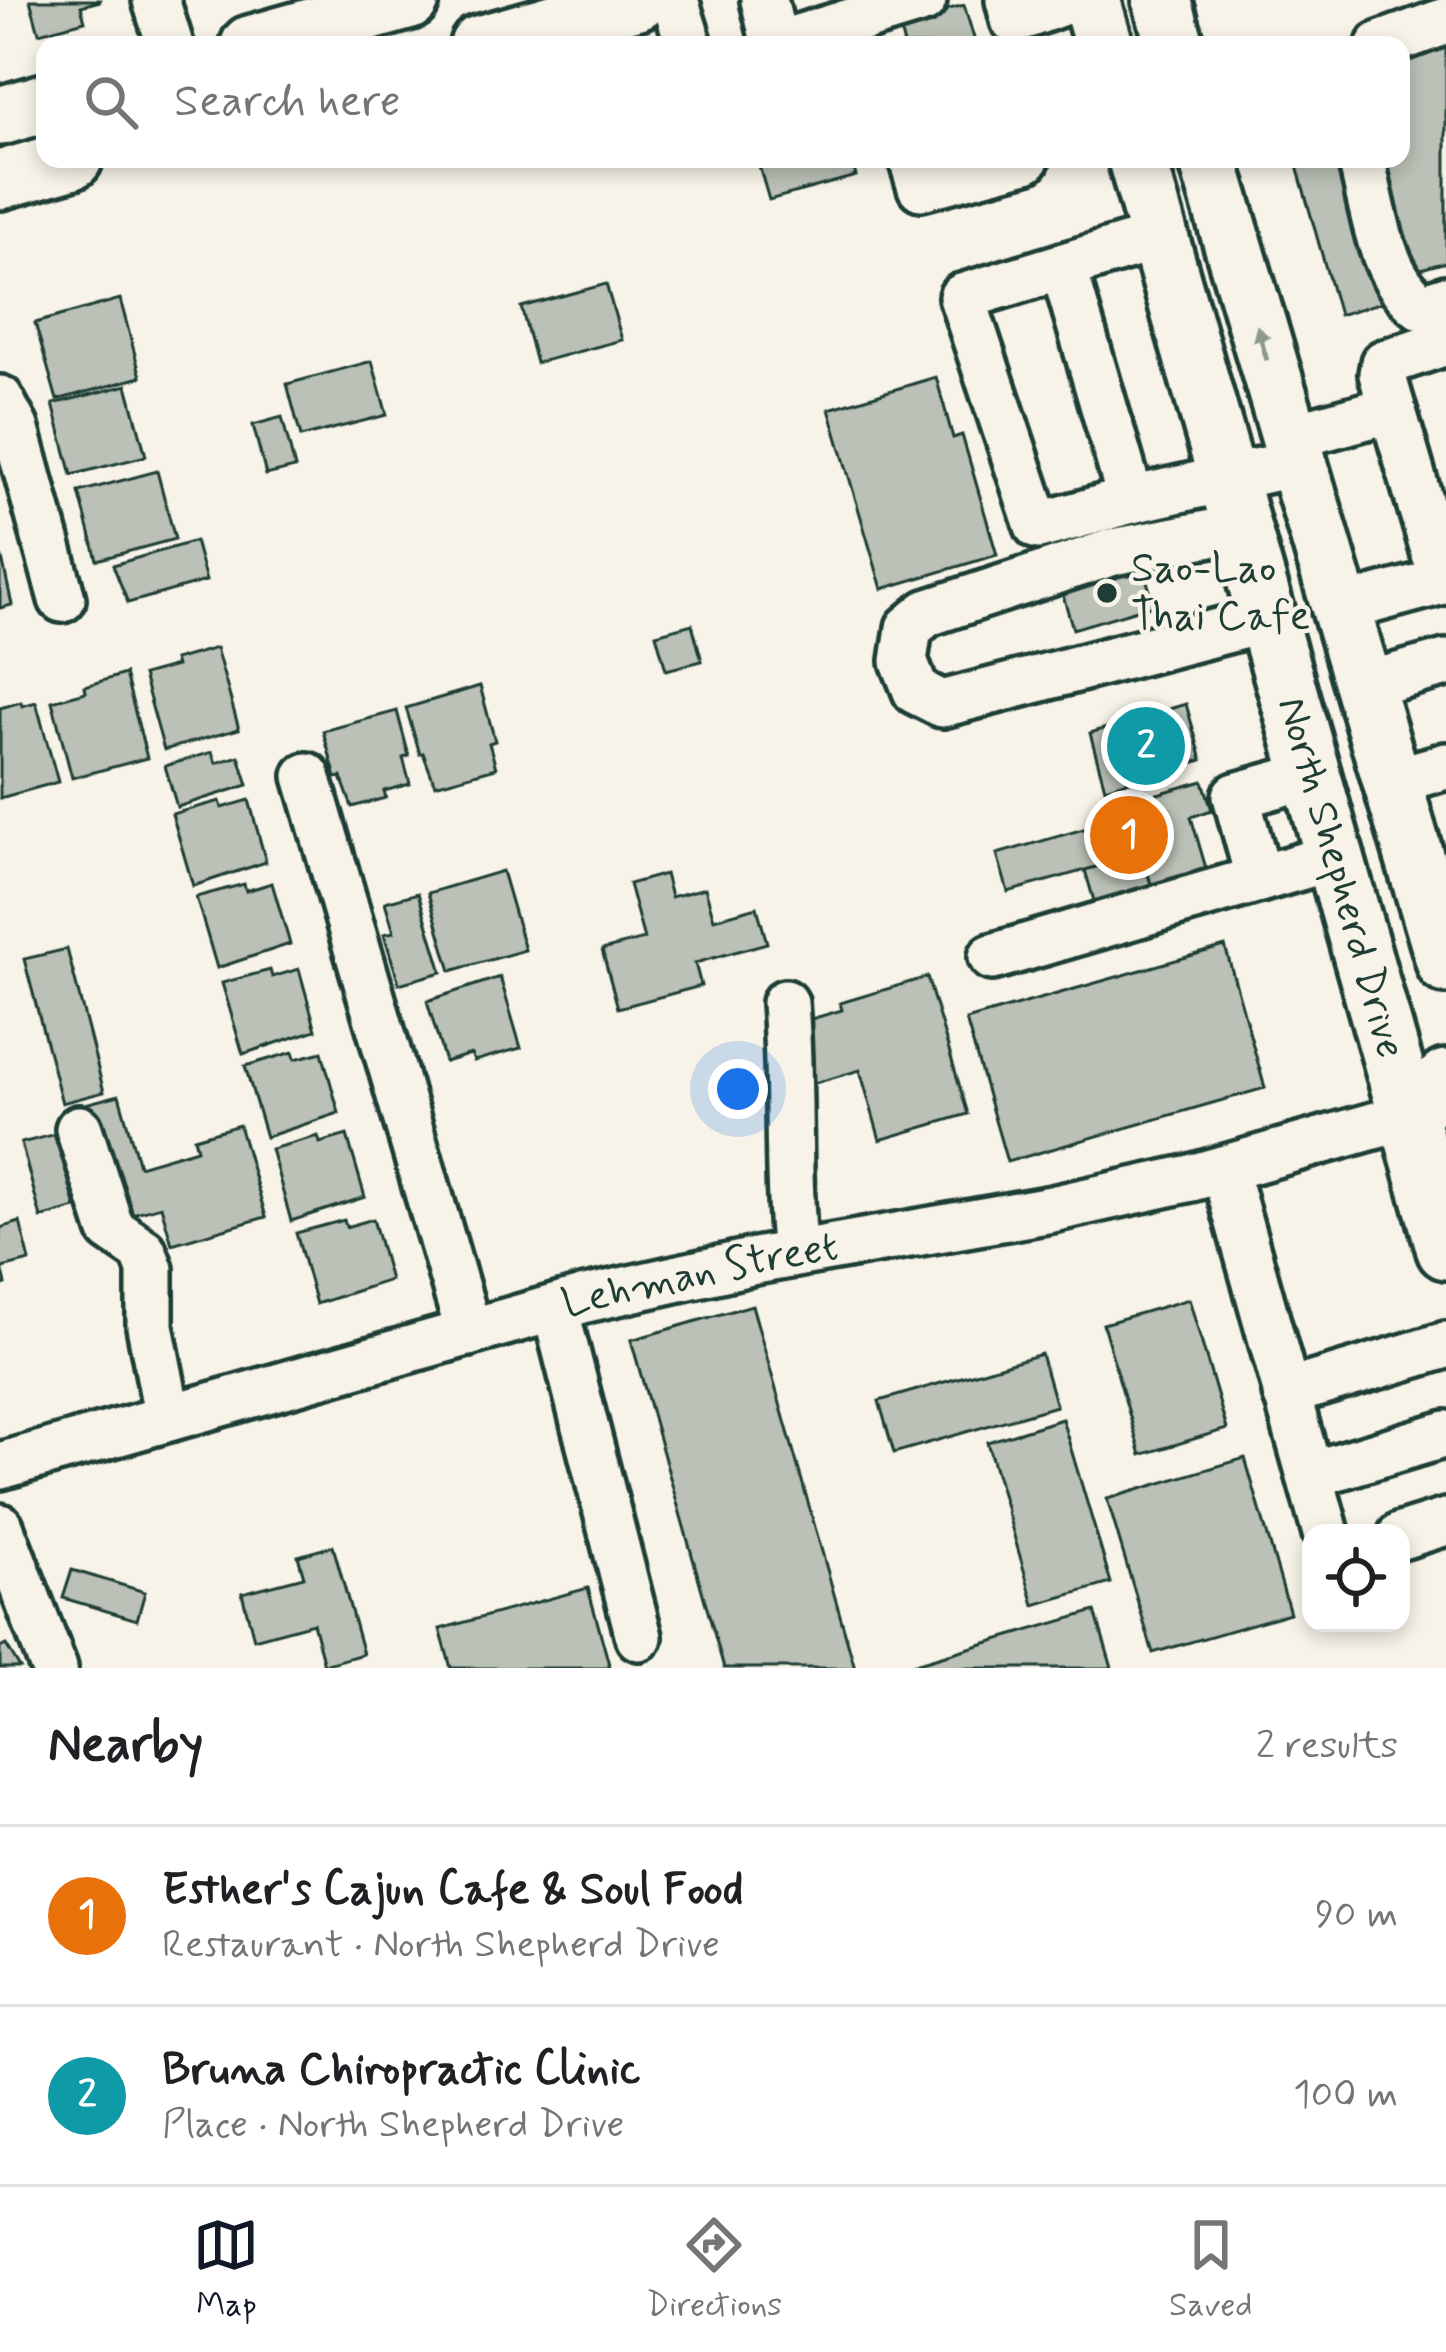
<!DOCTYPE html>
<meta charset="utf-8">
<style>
:root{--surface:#fff;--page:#f6f6f6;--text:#202124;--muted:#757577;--line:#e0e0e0;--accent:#111827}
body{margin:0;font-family:Mynerve,sans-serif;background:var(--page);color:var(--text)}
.controls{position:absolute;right:36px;bottom:36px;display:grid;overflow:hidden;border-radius:24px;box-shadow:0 6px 18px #0003}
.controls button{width:108px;height:108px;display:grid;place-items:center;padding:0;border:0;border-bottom:3px solid var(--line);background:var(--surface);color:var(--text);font:60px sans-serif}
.you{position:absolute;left:738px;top:1089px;width:42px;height:42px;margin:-30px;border:9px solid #fff;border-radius:50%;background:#1a73e8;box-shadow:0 0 0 18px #1a73e833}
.badge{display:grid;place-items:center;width:78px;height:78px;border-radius:50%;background:var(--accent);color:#fff;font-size:39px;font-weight:700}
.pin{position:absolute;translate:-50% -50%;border:6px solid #fff;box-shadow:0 3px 12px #0006}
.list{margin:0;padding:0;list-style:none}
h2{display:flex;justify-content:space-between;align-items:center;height:156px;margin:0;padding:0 48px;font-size:51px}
h2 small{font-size:39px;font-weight:400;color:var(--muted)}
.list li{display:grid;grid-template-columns:78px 1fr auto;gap:36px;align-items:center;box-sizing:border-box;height:180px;padding:0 48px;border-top:3px solid var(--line)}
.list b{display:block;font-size:45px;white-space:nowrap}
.list p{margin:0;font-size:39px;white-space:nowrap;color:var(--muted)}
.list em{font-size:39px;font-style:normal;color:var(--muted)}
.icon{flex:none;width:66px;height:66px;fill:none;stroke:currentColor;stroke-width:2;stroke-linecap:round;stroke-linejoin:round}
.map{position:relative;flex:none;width:1446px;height:1668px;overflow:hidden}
.search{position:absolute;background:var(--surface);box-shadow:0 6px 18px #0003;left:36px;right:36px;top:36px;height:132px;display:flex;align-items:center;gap:30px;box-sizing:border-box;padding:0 42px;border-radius:24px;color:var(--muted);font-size:45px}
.sheet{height:516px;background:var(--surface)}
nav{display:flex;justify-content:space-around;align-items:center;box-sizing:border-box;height:168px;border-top:3px solid var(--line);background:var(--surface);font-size:33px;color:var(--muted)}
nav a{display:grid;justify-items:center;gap:6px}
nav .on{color:var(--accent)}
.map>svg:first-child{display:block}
</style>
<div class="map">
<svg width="1446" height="1668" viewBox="0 0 1446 1668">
<rect width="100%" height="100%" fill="#f7f3e8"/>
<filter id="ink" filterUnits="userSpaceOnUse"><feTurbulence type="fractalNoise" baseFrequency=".00833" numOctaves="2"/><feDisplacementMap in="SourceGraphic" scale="24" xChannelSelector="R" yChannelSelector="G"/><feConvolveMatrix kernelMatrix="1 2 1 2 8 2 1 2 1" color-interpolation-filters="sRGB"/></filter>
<g filter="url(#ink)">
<g fill="#bbc1b6" stroke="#1f3d34" stroke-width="3">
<polygon points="30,0 100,0 100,1 81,6 85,21 39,33"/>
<polygon points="964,5 976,45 904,45 898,23"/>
<polygon points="1446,38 1446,262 1410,272 1378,159 1401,159 1401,51"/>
<polygon points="757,159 851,159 856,176 769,200"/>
<polygon points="1295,159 1346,159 1386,301 1339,315"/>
<polygon points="606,284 622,340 536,363 521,307"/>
<polygon points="120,299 141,377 57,400 35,323"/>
<polygon points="372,361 387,415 301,437 287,384"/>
<polygon points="936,377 953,438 962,435 997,555 882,589 829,409"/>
<polygon points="127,385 146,456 72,475 53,404"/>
<polygon points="282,417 295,468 266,475 253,425"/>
<polygon points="157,471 175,539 97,560 79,492"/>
<polygon points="195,541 206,581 128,603 113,565"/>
<polygon points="1140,557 1154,605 1073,629 1059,582"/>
<polygon points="2,558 12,605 0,608 0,559"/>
<polygon points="692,624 702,661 666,670 656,634"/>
<polygon points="216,648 239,729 164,750 143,675 176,666 174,660"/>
<polygon points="125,674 147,758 72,778 52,701 86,692 85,686"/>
<polygon points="480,686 495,741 489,743 496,768 435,785 423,753 420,754 406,708"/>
<polygon points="21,702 22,706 36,702 58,782 0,798 0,708"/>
<polygon points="1186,704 1202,760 1105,788 1090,733"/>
<polygon points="397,711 409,756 403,758 410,784 384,791 386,798 352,807 341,777 336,778 323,731"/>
<polygon points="212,752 216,763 239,756 248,785 177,807 165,766"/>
<polygon points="1203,781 1212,810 1191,817 1210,882 1155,898 1142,854 1008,892 997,854 1129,816 1125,803"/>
<polygon points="249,800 266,862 193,886 172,814 220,801 222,808"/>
<polygon points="1142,854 1155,898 1098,915 1085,870"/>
<polygon points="502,871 525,950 451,971 428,893"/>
<polygon points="665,874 671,897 705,888 714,919 757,907 767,943 695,963 701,986 618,1008 602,950 644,939 629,884"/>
<polygon points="272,883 290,944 217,968 196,897 244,884 246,891"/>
<polygon points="418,893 442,972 399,984 384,934 394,932 385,902"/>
<polygon points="1225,946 1265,1088 1007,1162 966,1020"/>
<polygon points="67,949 104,1092 62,1103 24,959"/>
<polygon points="299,969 316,1030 243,1054 222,983 270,970 272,977"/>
<polygon points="500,977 521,1048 474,1061 471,1054 445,1062 427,1001"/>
<polygon points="927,977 968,1114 880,1140 860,1070 812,1084 794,1024 842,1010 840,1003"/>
<polygon points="293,1052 295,1059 322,1052 339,1113 266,1137 245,1066"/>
<polygon points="119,1095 139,1166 197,1149 194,1138 239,1125 266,1217 172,1244 161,1206 114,1219 81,1105"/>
<polygon points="56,1134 76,1208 41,1218 21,1143"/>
<polygon points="347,1135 365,1197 291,1221 271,1149 318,1136 320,1143"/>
<polygon points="373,1219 390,1280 316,1304 296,1233 344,1220 346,1227"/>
<polygon points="20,1222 30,1261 2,1268 6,1284 0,1286 0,1228"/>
<polygon points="1189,1299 1227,1429 1141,1455 1103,1324"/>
<polygon points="752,1305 855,1668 724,1668 631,1340"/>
<polygon points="1041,1354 1056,1406 894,1453 879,1401"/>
<polygon points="1062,1419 1111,1583 1034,1605 987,1442"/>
<polygon points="1245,1458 1290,1613 1153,1653 1107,1499"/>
<polygon points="333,1546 363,1654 324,1665 313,1623 254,1639 242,1593 304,1577 298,1556"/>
<polygon points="72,1570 145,1592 137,1620 63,1598"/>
<polygon points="588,1588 610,1668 451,1668 440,1629"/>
<polygon points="1095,1611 1112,1668 909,1668 908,1666"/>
<polygon points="6,1645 20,1668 0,1668 0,1648"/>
</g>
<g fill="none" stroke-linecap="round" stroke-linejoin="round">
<defs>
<g id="minor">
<polyline points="156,0 170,45"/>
<polyline points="675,0 689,45"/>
<polyline points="764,0 775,45 923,0"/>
<polyline points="1009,0 1014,20 1068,0"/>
<polyline points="1380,45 1446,21"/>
<polyline points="912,159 921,187 1026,159"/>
<path d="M1361,159C1374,208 1379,276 1422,307L1446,299"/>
<polyline points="1063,266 1131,500 1038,526 962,297 1159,237"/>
<polyline points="0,399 15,427 62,599"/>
<polyline points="1289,437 1392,409"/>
<polyline points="1131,500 1296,463"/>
<polyline points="1243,527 1113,552 927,613 909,628 904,661 916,691 942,704 1268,619"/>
<polyline points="1443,581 1382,374 1384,363 1446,342"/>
<polyline points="1339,609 1446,580"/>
<polyline points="1362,686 1446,663"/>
<polyline points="1311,775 1236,796 1259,879 1333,857"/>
<polyline points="307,776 469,1333"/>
<polyline points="1391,782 1446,766"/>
<polyline points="992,957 1259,879"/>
<path d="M785,1003C792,1087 786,1170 795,1254"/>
<polyline points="79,1129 111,1229 143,1251 150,1269 150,1326 168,1418"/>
<polyline points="1224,1169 1326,1533"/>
<polyline points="555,1308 639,1637"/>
<polyline points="1286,1393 1446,1345"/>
<path id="s1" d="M0,1466L586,1299L755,1261L1052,1209L1191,1178L1405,1117"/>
<polyline points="1310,1475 1446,1434"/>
<polyline points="0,1527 54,1668"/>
<polyline points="1401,1536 1446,1522"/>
</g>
<g id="major">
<polyline points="1091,0 1104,45"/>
<polyline points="1162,0 1175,45"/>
<polyline points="250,45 410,0"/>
<polyline points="479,45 638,0"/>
<polyline points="0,116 45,103"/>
<path id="s2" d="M1137,159L1446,1250"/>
<polyline points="1208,159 1446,964"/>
<polyline points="0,180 73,159"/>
<polyline points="1405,1117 1446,1079"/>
</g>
</defs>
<use href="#minor" stroke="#1f3d34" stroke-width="54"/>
<use href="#major" stroke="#1f3d34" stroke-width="66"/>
<use href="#minor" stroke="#f7f3e8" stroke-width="45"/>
<use href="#major" stroke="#f7f3e8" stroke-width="57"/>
</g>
<defs><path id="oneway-solid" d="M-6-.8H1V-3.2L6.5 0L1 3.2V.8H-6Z" transform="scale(3)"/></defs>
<use fill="#8b988e" href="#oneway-solid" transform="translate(1262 343) rotate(-106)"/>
</g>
<circle fill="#1f3d34" stroke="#f7f3e8" stroke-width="4.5" cx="1107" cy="593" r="12"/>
<g text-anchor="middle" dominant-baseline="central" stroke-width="9" stroke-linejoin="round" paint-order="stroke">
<g font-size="42" fill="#1f3d34" stroke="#f7f3e8" text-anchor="start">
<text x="1131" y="569">Sao-Lao<tspan x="1131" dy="48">Thai Cafe</tspan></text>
</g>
<g font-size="42" fill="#1f3d34" stroke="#f7f3e8">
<text stroke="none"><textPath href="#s2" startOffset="747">North Shepherd Drive</textPath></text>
<text stroke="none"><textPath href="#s1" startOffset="726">Lehman Street</textPath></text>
</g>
</g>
</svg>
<div class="controls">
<button><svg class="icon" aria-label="locate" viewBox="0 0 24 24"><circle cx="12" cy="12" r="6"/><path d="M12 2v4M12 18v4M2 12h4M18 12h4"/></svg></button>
</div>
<div class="you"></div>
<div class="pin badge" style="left:1129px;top:835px;background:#e8710a">1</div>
<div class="pin badge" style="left:1146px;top:746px;background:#0f9aa8">2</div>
<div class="search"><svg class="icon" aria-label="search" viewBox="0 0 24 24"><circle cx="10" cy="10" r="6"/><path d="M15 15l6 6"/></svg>Search here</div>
</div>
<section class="sheet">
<h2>Nearby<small>2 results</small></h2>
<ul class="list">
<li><span class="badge" style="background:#e8710a">1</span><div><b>Esther's Cajun Cafe &amp; Soul Food</b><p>Restaurant · North Shepherd Drive</p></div><em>90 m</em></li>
<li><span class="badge" style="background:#0f9aa8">2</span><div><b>Bruna Chiropractic Clinic</b><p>Place · North Shepherd Drive</p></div><em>100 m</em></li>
</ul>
</section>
<nav>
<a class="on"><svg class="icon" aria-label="map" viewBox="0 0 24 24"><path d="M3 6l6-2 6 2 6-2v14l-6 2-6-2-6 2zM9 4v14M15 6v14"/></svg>Map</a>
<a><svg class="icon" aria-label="directions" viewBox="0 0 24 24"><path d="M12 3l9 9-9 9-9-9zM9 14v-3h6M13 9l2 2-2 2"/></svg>Directions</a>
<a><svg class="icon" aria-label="saved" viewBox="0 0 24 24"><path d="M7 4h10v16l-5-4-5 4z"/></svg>Saved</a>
</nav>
